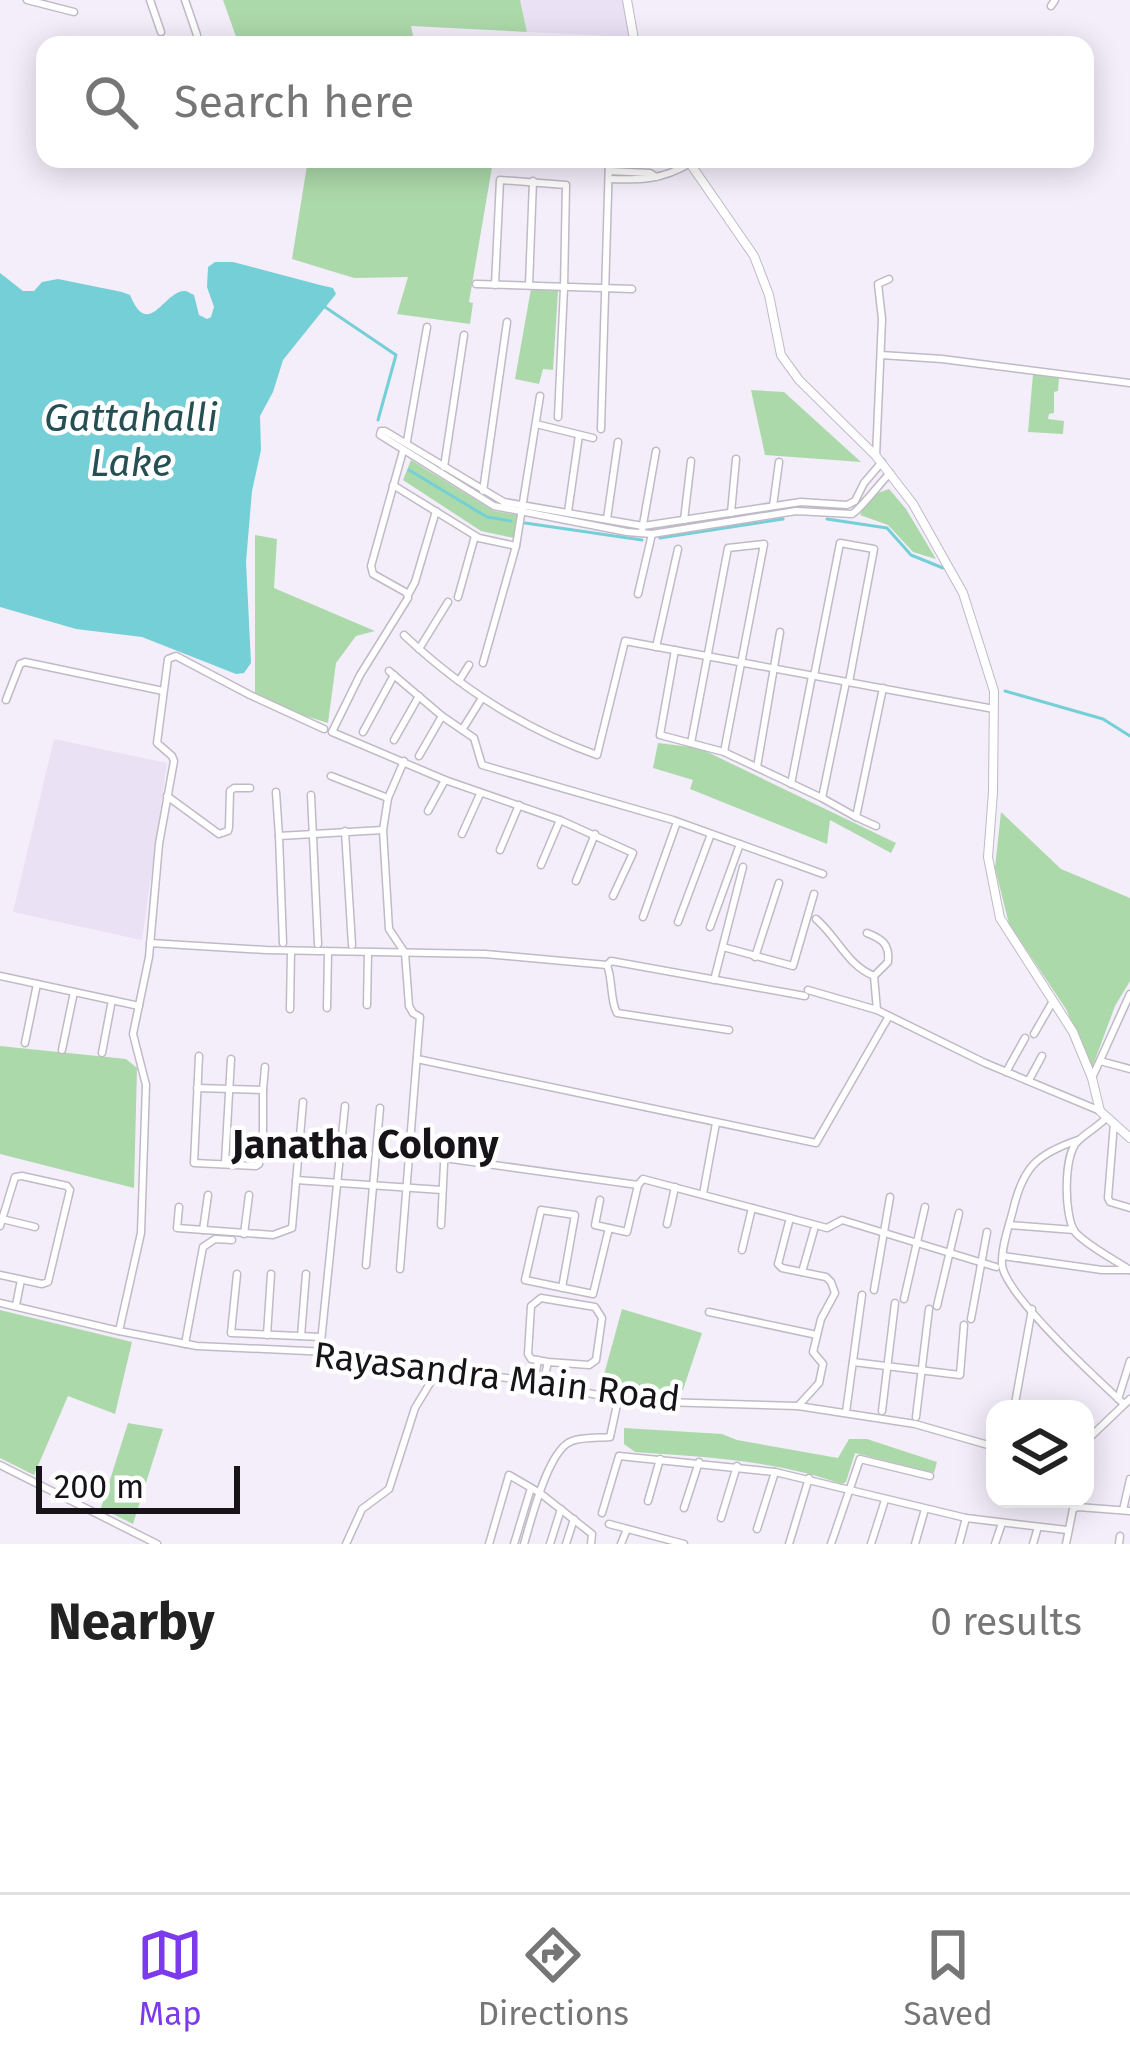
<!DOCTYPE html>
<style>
:root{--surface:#fff;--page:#f2f2f2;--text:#222;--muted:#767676;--line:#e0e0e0;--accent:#7c3aed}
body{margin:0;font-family:"Fira Sans",sans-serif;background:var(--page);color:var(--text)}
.controls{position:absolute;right:36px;bottom:36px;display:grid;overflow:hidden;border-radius:24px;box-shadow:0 6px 30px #0003}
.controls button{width:108px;height:108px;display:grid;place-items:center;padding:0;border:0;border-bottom:3px solid var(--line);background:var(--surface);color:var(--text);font:60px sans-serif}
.scale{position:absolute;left:36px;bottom:30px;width:204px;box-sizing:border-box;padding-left:12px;border:6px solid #161418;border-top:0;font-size:33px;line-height:42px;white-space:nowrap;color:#161418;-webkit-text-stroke:9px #fff;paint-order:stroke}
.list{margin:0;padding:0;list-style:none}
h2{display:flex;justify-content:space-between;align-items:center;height:156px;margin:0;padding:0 48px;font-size:51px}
h2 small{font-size:39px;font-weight:400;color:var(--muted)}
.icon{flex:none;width:66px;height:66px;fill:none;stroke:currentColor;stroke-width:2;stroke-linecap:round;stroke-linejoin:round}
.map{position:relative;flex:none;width:1130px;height:1544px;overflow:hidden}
.search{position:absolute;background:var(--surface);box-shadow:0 6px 30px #0003;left:36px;right:36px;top:36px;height:132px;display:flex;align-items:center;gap:30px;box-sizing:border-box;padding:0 42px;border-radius:24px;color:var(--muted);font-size:45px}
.sheet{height:348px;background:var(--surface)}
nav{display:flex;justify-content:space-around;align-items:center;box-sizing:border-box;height:168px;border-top:3px solid var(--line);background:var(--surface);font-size:33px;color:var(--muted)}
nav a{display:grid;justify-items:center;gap:6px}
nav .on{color:var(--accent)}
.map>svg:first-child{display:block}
</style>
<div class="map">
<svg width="1130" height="1544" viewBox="0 0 1130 1544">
<rect width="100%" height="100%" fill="#f4eefb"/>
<g fill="#eae1f5">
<polygon points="520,0 623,0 630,37 527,32"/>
<polygon points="54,739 167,763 142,940 13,912"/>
</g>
<g fill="#acd9aa">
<polygon points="223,0 520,0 527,32 411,26 415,45 239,45"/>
<polygon points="308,159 465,159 466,163 492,167 469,302 473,303 470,324 397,314 408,277 354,278 292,259"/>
<polygon points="531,289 558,291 553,370 543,369 539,384 515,379"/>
<polygon points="1033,374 1059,377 1058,391 1054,392 1054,413 1049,414 1048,419 1064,421 1063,434 1028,432"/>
<polygon points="751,390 784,392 861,462 765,455"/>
<polygon points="411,460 494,511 518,515 514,538 481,531 403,480"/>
<polygon points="889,489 906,509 936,559 913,552 888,525 860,515 869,496"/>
<polygon points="255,535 277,539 274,588 375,631 356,636 336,663 328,723 255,700"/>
<polygon points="658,743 699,748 896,843 891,853 830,820 827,844 690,789 693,780 653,768"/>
<polygon points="1001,812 1061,869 1130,898 1130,981 1115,1006 1092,1068 1066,1009 1009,924 995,868"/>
<polygon points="0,1046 126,1059 137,1068 134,1188 0,1154"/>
<polygon points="622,1309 702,1333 683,1390 600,1389"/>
<polygon points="0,1310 132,1342 115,1414 68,1396 34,1475 0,1458"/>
<polygon points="128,1423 163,1429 133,1524 101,1508"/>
<path d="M624,1428L722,1434L737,1440L838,1458L849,1439H867L937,1462L934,1473L855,1453L846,1482L842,1484C774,1460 705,1457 635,1452L624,1444Z"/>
</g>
<path fill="#75cfd6" d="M215,262H233L320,285L333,288L336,294L283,360L273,392L260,416L261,450L252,491L246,562L251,663L244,673L236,674L142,637L76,629L0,607V273L23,291H34L42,282L58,279L122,292L130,295C149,341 164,290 185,291C188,291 191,294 194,295L199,315L207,319L211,317L214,307L207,287L208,267Z"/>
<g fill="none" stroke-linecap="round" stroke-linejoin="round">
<g stroke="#75cfd6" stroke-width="3">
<polyline points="325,307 396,355 378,420"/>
<polyline points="409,470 487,517 511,521"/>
<polyline points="827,519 887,528 911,555 943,568"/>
<polyline points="525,523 642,540"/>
<polyline points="660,538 783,519"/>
<polyline points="1005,691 1103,719 1130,736"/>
</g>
<defs>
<g id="minor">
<polyline points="27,0 74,12"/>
<polyline points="150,0 161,32"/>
<polyline points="185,0 197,35"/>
<polyline points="1051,6 1055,0"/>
<polyline points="609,171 650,173 656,177"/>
<path d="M609,179C640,180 663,180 690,163"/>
<polyline points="476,284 632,289"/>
<polyline points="495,285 500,180 566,185 564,288 558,417"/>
<polyline points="529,285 533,181"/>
<polyline points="881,355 942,359 1130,383"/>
<polyline points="536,424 593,438"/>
<polyline points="601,429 609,160"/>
<polyline points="407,441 427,327"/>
<polyline points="403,451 371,566 373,574 407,593 408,598 360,675 332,732 445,780 560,820 633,853 613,896"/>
<polyline points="876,456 882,319 878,284 889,279"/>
<path d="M882,462L864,483L855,501L847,505L801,502L643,526L504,502L385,431H381L380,435L494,506L627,532L652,534L796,511L852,514C860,510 880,483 890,473"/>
<polyline points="444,467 464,335"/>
<polyline points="393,485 479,538 516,546"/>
<polyline points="483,491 507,322"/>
<polyline points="773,506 779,462"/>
<polyline points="568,512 579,435"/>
<polyline points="731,513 736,459"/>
<polyline points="607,519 618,442"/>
<polyline points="684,520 691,461"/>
<polyline points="642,530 656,451"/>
<polyline points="638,594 652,534"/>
<polyline points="408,595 415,582 436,511"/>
<polyline points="458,597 475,536"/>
<path d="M404,635C460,688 524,729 597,755L625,641L994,709"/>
<polyline points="656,647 678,549"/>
<polyline points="419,649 448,602"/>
<polyline points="675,650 660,735 724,752 822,798 846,682"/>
<polyline points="483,663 516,546 540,396"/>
<polyline points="389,671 442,716 474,738 482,765 673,820 823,874"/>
<polyline points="814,676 840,543 874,549 849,682"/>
<polyline points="459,681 469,665"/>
<polyline points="6,700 20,664 25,662 163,691"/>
<polyline points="462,730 482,698"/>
<polyline points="363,732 394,675"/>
<polyline points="394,740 419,696"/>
<polyline points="691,743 728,548 764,544 724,752"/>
<polyline points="419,756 442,716"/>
<polyline points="757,767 780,632"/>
<polyline points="331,776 388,798 404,761"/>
<polyline points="791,784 812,676"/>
<polyline points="276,792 279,836"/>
<polyline points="311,795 318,944"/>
<polyline points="167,796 219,834 228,831 229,827 230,791 234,788 250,788"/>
<polyline points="388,798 383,830 389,929 405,953 409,1006 413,1013 420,1017 400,1269"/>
<polyline points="822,798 856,817 883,688"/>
<polyline points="428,811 445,780"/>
<polyline points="856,817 876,826"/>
<polyline points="345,831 352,945"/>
<polyline points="462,834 480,794"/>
<polyline points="500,850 519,805"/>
<polyline points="541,865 560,820"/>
<polyline points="576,881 595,834"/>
<polyline points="643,917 677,822"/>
<path d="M816,919C838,938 847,965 874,976L877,1010"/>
<polyline points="678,922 711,834"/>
<polyline points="710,927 740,844"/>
<path d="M867,933C882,939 890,944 888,962L874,976"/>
<polyline points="150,943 266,950 485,954 607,965 611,961 805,996"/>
<polyline points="283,943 279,836 383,830"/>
<polyline points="723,947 793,966 814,894"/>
<polyline points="755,957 779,883"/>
<path d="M607,965C613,981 610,1001 617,1013L729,1030"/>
<polyline points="0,976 139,1006"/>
<polyline points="714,980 743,867"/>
<polyline points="808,990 877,1010 985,1063 1098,1110"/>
<polyline points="367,1005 368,953"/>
<polyline points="327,1008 328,952"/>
<polyline points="290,1009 291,951"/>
<polyline points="1034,1034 1053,1001"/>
<polyline points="25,1043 37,984"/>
<polyline points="62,1050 74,992"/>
<polyline points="102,1053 112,1000"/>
<polyline points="199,1056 194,1163 256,1166 259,1164 263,1137 299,1140"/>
<polyline points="417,1059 816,1143 889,1016"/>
<polyline points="1100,1061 1130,1069"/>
<polyline points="1006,1072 1025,1038"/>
<polyline points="1092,1078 1130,994"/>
<polyline points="1029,1080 1042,1056"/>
<polyline points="197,1088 263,1090 263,1135"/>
<polyline points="263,1090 265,1067"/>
<path d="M1107,1117C1098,1127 1087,1132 1078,1141C1063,1154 1064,1217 1075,1232C1086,1245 1115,1260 1130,1270"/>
<polyline points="1114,1123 1108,1198 1110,1202 1130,1208"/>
<path d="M1078,1140C1037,1154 1023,1167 1013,1210C1009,1226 1001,1247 1002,1265C1006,1296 1098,1380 1124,1404"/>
<polyline points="444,1158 638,1185 643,1179 827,1228 842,1220 996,1267"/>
<polyline points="225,1163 231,1059"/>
<polyline points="296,1180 442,1190"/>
<polyline points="703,1194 716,1123"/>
<polyline points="600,1200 595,1225 627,1232 638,1185"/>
<polyline points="179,1207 177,1228 273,1235 292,1228 303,1102"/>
<polyline points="790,1218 778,1264 782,1268 826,1277 831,1282 835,1293 821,1319 813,1352 823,1364 819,1383 798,1406"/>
<polyline points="2,1219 35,1227"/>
<polyline points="667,1224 675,1187"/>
<polyline points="441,1225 445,1144"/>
<polyline points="1009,1225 1074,1230"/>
<polyline points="0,1226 15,1177 22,1176 67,1186 70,1190 48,1282 42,1284 0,1275"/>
<polyline points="203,1230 208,1195"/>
<polyline points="244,1234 249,1195"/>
<polyline points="742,1250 752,1208"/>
<polyline points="1003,1256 1102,1270 1130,1270"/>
<polyline points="366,1265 380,1108"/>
<polyline points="802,1272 814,1230"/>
<polyline points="237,1274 231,1333 321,1337"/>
<polyline points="562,1288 575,1215 541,1210 525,1280 593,1294 609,1228"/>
<polyline points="874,1290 890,1197"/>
<polyline points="904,1299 925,1207"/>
<polyline points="16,1305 21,1280"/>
<polyline points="937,1306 959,1213"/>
<polyline points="709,1312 817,1335"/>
<polyline points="971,1319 987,1232"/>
<polyline points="119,1331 141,1233 146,1085 133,1034 149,957 159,844 174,761 172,756 157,743 168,659 176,656 250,695 324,729"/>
<polyline points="267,1335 271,1274"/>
<polyline points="301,1336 306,1274"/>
<polyline points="185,1344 203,1247 215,1239 232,1240"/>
<polyline points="320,1352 345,1106"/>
<polyline points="853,1362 960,1375 964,1325"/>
<polyline points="534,1382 538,1360"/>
<polyline points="543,1384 548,1362 589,1365 596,1360 602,1318 595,1307 541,1298 531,1306 528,1354 531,1359 548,1362"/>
<polyline points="1118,1399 1130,1361"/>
<polyline points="1014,1409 1032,1309"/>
<polyline points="882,1411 895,1303"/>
<polyline points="846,1412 862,1295"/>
<polyline points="916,1417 929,1309"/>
<polyline points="0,1465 157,1544"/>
<polyline points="648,1501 660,1459"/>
<polyline points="684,1508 699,1462"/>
<polyline points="1123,1510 1130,1479"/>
<polyline points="602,1513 619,1456 775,1472 966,1518 1067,1530"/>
<polyline points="721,1518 737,1466"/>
<polyline points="609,1524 684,1544"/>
<polyline points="757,1529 775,1472"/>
<polyline points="346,1544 362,1509 389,1489 415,1408 438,1370"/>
<polyline points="489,1544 509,1475 540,1493 592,1534 591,1544"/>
<polyline points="514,1544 531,1488"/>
<path d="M524,1544C531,1521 548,1449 572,1441C583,1437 598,1438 610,1437L618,1400"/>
<polyline points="550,1544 561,1509"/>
<polyline points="566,1544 574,1519"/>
<polyline points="621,1544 627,1529"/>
<polyline points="789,1544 809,1478"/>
<polyline points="831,1544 860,1459 930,1476"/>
<polyline points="871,1544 885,1500"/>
<polyline points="915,1544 925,1509"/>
<polyline points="959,1544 966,1518"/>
<polyline points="995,1544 1002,1523"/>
<polyline points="1033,1544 1038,1527"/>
<polyline points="1066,1544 1073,1509 1078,1507 1130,1511"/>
<polyline points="1119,1544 1120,1536"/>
</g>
<g id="tertiary">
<polyline points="0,1303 119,1331 197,1346 328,1352 534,1382 627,1401 798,1406 915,1424 995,1447"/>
<polyline points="1085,1442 1130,1399"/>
</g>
<g id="secondary">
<polyline points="627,0 635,45"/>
<polyline points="687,159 754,256 769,295 781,355 799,380 876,456 913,504 963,593 994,691 993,792 988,857 1000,918 1073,1032 1092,1078 1100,1111 1130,1138"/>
</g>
</defs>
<use href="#minor" stroke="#c0bac6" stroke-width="9"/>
<use href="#tertiary" stroke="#c0bac6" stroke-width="9"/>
<use href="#secondary" stroke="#c0bac6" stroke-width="10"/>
<use href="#minor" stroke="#fff" stroke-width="6"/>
<use href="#tertiary" stroke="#fff" stroke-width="6"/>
<use href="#secondary" stroke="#fff" stroke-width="8"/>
</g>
<g text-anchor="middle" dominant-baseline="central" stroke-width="9" stroke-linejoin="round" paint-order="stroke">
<g font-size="36" fill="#161418" stroke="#fff">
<text transform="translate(497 1377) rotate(7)">Rayasandra Main Road</text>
</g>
<g font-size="39" font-style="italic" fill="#264f53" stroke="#fff">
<text x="131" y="418">Gattahalli<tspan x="131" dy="45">Lake</tspan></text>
</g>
<g font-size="39" font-weight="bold" fill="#161418" stroke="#fff">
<text x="365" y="1145">Janatha Colony</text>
</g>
</g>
</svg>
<div class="controls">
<button><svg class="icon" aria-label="layers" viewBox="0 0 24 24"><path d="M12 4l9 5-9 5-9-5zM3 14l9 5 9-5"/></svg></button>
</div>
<div class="scale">200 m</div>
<div class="search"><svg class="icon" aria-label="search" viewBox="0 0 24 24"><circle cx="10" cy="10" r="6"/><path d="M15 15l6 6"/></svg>Search here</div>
</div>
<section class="sheet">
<h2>Nearby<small>0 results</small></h2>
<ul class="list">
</ul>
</section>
<nav>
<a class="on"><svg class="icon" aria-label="map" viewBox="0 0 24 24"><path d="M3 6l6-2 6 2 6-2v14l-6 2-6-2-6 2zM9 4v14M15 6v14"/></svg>Map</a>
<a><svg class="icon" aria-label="directions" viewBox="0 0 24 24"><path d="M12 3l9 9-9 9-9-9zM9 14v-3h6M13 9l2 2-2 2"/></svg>Directions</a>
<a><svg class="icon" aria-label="saved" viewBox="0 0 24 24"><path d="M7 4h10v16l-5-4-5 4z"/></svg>Saved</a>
</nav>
